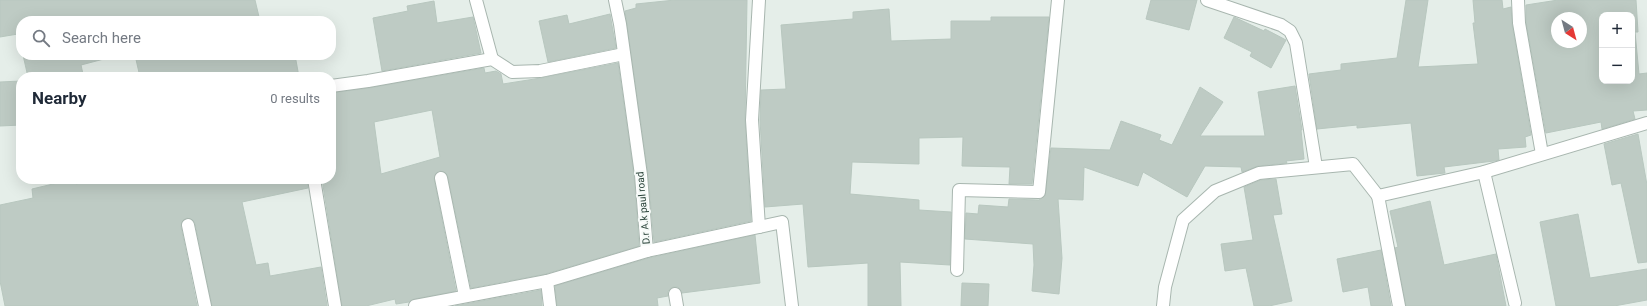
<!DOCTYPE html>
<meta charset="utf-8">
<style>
:root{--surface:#fff;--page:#f2f2f3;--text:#1f2937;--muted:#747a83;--line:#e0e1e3}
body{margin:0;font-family:Roboto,sans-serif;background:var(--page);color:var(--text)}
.controls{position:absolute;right:12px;top:12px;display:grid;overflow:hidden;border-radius:8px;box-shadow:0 4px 16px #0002}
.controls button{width:36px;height:36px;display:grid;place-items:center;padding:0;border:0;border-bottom:1px solid var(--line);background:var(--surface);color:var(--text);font:20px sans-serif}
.compass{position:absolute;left:1551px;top:12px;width:36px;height:36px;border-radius:50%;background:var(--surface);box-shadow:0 4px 16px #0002;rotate:144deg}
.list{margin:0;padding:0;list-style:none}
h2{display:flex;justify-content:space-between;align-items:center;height:52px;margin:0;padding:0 16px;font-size:17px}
h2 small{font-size:13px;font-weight:400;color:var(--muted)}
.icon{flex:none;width:22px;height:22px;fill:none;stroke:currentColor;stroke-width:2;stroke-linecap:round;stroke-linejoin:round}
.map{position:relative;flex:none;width:1647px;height:306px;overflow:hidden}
.search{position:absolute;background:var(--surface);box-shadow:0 4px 16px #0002;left:16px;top:16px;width:320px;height:44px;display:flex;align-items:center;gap:10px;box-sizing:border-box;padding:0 14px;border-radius:16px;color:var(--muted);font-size:15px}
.panel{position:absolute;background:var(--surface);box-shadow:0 4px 16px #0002;left:16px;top:72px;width:320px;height:112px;border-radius:16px}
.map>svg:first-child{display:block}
</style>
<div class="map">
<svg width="1647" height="306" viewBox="0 0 1647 306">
<rect width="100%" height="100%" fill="#e5eee9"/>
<g fill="#becbc4" stroke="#b8c7bf" fill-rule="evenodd">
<polygon points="0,0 255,0 260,21 21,21 21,47 18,34 0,37"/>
<polygon points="675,0 747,0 745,120 751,221 654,242 648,174 625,11 636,8 636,4"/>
<polygon points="1151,0 1197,0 1189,30 1146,19"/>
<polygon points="1406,0 1428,0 1418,67 1478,64 1473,23 1475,23 1473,0 1502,0 1503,9 1511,7 1512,24 1531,135 1525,137 1526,147 1498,149 1499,160 1494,161 1444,167 1445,173 1417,176 1411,123 1357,128 1357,125 1317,129 1309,74 1341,70 1341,64 1397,58"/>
<path d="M1558,0H1636L1638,32H1635L1639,74L1647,73V110L1633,111L1635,119L1602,129L1601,122L1546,133L1526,22V5ZM1602,15H1632V81H1602ZM1557,18H1581V42H1557Z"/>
<polygon points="434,1 437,23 473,17 481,53 382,71 373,18 408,11 407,6"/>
<polygon points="889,9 891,41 951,39 951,21 991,21 991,17 1049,17 1032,184 1009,184 1010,167 962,166 963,137 919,138 919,164 852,162 850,194 919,200 919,210 951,212 950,265 900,262 901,306 868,306 868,263 808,267 803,204 765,207 760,120 761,90 786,89 781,25 853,19 853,12"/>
<polygon points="610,14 616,48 548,62 539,21 567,15 569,24"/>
<polygon points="1234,17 1264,31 1265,29 1286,40 1271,68 1250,56 1252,52 1224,38"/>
<polygon points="23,55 119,55 81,65 83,74 70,77 28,77"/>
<polygon points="135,55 295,55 299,77 140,77"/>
<path d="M618,63L634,176L639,246L545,274L471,288L448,177L446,173L440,171L436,173L434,179L456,291L414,299L409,302L396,304L395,299L366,306H342L322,179H331V93L369,88L484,68L485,73L496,71L501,74L503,84L541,78ZM432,110L440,157L381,174L374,122Z"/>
<polygon points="21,81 21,125 0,126 0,82"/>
<polygon points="1295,86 1302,130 1301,130 1304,159 1286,161 1287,163 1258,166 1242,172 1241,167 1205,166 1187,197 1143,172 1138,186 1084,167 1083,200 1058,199 1062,258 1059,294 1032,291 1034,265 1033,244 965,239 966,213 978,214 979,205 1008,207 1009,199 1039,200 1045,196 1051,148 1110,150 1121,121 1161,135 1159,140 1172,145 1200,87 1223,102 1200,136 1265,136 1258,92"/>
<polygon points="1638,134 1647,185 1647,262 1638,263 1621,183 1612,185 1604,144"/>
<polygon points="74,179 76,184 96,179 307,179 308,188 242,202 256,265 268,263 270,276 321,267 327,306 212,306 195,223 193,220 187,218 183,220 181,227 197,306 5,306 0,281 0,205 33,198 32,189"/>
<polygon points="1276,179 1282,214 1273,215 1292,301 1269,306 1254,306 1246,268 1225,271 1221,244 1253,240 1244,187 1261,180"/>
<polygon points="1430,201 1444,265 1496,254 1506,306 1406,306 1395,248 1398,247 1390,211"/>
<polygon points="1578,214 1590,278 1647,269 1647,300 1614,306 1556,306 1540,222"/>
<polygon points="755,235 760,283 682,293 678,287 673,287 668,291 668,296 657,298 658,306 557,306 555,286 649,258"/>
<polygon points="1381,250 1391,306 1371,306 1368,287 1343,292 1337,259"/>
<polygon points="962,283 989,284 988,306 961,306"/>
<polygon points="541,290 542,306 455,306"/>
</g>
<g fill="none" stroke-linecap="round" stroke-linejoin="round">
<defs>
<g id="street">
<polyline points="476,0 492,59"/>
<polyline points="1207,0 1281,25 1290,31 1296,43 1316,167"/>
<polyline points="1518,0 1519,23 1542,154"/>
<polyline points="331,86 368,81 492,59 512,72 540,71 624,54"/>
<polyline points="1484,172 1515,303"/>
<polyline points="441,178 465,296"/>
<polyline points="314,179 335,306"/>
<polyline points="1378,196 1399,306"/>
<polyline points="188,225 205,306"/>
<polyline points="759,227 752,120 759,0"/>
<polyline points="647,251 782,222 792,306"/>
<polyline points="957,270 959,190 1039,192 1058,0"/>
<polyline points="547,281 550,306"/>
<polyline points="675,294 677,306"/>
<polyline points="415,306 547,281 647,251 641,175 620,24 615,0"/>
<polyline points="1163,306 1165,287 1183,220 1215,191 1259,173 1353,164 1378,196 1484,172 1647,123"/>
</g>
</defs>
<use href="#street" stroke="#a8b6af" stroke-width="14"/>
<use href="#street" stroke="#fff" stroke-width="12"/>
</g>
<g text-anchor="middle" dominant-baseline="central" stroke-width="4" stroke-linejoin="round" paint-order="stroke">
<g font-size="10" fill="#253f35" stroke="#f6faf8">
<text transform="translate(643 208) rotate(-95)">D.r A.k paul road</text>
</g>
</g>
</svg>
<div class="controls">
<button>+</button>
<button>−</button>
</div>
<svg class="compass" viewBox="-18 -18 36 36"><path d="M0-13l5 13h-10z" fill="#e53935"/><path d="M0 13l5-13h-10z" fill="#747a83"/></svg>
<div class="search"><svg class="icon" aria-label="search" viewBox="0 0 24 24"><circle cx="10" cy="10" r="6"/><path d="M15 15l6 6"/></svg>Search here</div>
<section class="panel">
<h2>Nearby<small>0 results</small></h2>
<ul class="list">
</ul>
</section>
</div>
